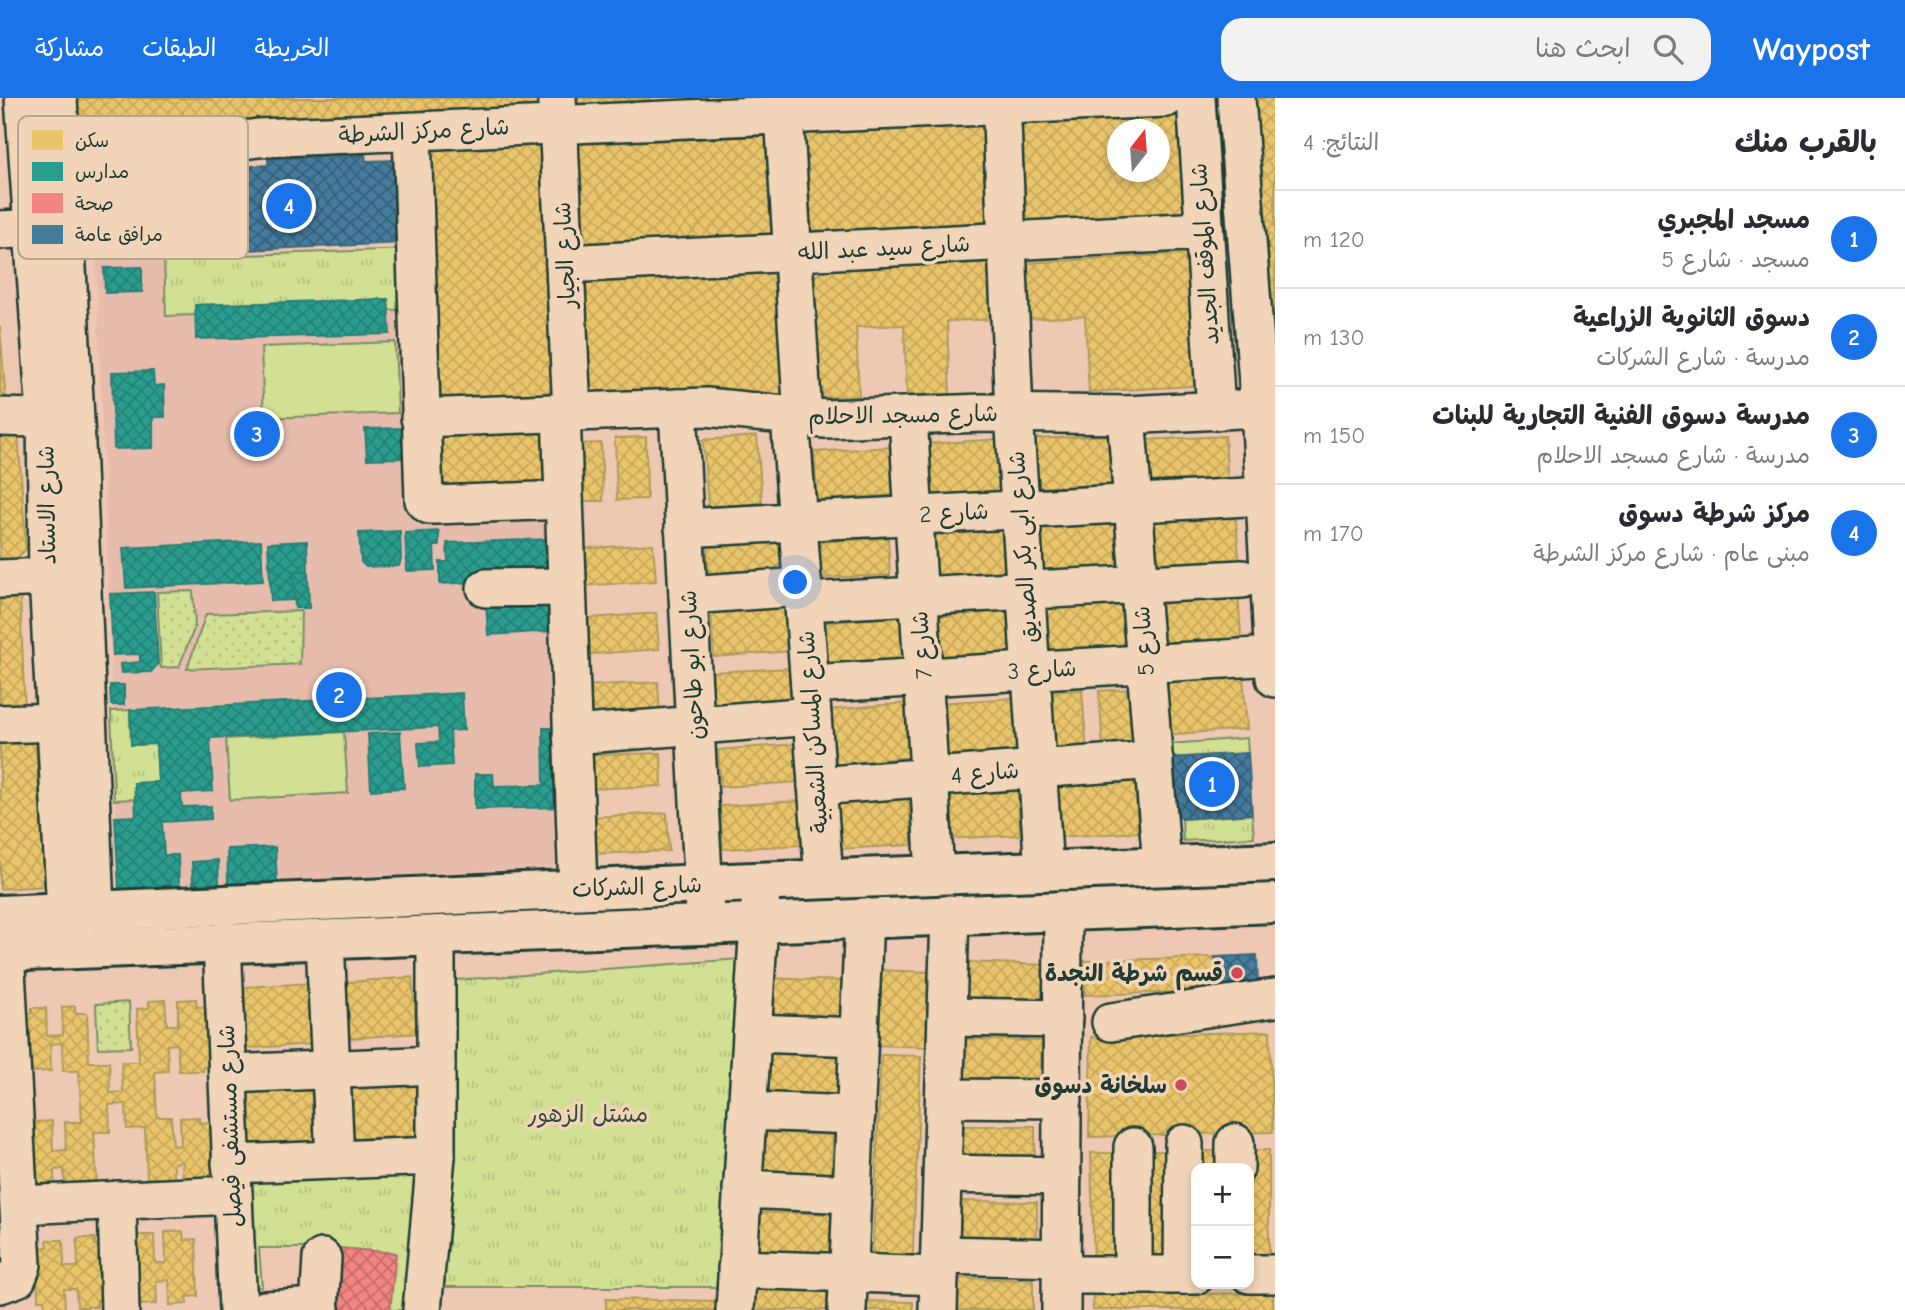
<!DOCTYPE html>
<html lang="ar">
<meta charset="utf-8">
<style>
:root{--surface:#fff;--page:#f2f2f3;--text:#2b2b33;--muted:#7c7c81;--line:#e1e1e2;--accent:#1a73e8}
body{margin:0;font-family:"Comic Neue","Playpen Sans Arabic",sans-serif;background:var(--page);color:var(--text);direction:rtl}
.controls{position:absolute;right:21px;bottom:21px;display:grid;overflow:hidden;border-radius:14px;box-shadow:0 4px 10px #0003}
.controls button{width:63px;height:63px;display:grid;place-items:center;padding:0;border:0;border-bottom:2px solid var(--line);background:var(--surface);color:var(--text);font:35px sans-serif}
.compass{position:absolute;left:1107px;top:21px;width:63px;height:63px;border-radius:50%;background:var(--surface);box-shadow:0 4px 10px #0003;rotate:17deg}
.you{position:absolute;left:796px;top:485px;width:24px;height:24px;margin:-18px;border:5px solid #fff;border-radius:50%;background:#1a73e8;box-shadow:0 0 0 10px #1a73e833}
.badge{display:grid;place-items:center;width:46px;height:46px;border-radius:50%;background:var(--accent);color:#fff;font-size:23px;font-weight:700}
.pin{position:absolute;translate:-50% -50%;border:4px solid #fff;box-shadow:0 2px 7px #0006}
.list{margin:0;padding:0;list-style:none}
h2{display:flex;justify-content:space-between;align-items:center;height:91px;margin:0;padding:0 28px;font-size:30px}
h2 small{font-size:23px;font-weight:400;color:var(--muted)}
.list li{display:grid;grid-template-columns:46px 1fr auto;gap:21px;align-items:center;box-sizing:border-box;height:98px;padding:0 28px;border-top:2px solid var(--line)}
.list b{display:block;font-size:26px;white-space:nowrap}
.list p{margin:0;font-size:23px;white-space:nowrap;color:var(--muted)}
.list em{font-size:23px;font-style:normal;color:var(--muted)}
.icon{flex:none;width:38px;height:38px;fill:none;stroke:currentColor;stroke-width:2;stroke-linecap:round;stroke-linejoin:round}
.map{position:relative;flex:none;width:1275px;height:1212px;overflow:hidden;direction:ltr}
header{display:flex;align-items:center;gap:42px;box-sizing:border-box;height:98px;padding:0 35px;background:var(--accent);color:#fff}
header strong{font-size:33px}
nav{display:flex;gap:38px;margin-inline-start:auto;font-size:24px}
.search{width:490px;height:63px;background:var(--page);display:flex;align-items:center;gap:18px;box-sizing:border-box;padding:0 24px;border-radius:21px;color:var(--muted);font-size:26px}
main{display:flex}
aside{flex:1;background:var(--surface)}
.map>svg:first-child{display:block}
</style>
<header>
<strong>Waypost</strong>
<div class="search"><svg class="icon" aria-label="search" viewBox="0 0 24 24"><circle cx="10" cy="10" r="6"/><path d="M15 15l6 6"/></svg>ابحث هنا</div>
<nav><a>الخريطة</a><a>الطبقات</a><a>مشاركة</a></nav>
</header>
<main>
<aside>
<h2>بالقرب منك<small>النتائج: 4</small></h2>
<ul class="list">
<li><span class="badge">1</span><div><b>مسجد المجبري</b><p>مسجد · شارع 5</p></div><em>120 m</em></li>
<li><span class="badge">2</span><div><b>دسوق الثانوية الزراعية</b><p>مدرسة · شارع الشركات</p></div><em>130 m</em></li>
<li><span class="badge">3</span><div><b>مدرسة دسوق الفنية التجارية للبنات</b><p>مدرسة · شارع مسجد الاحلام</p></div><em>150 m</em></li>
<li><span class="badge">4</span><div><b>مركز شرطة دسوق</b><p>مبنى عام · شارع مركز الشرطة</p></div><em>170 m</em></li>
</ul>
</aside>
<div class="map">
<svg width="1275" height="1212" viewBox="0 0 1275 1212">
<defs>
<pattern id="grass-tufts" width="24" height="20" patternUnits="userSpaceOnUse" patternTransform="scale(1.75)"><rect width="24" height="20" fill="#d2e094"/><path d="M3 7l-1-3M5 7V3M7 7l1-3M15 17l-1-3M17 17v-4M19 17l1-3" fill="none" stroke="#b4c180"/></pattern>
<pattern id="garden-dots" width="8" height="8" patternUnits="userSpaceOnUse" patternTransform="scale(1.75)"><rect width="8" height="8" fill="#d2e094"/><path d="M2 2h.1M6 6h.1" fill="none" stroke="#b4c180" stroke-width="1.8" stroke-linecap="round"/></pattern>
<pattern id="homes-cross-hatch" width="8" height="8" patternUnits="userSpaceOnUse" patternTransform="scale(1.75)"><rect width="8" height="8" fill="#e9c46a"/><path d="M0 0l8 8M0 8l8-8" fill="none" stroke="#c7a95c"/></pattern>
<pattern id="schools-cross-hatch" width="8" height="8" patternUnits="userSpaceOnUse" patternTransform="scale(1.75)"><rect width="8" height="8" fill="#2a9d8f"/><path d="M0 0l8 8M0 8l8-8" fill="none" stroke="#238176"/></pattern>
<pattern id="health-cross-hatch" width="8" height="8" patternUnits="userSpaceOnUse" patternTransform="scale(1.75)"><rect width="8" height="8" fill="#f28482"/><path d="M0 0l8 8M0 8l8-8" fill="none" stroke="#c36d6b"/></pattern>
<pattern id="public-cross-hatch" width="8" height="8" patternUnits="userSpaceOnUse" patternTransform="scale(1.75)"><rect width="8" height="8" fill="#457b9d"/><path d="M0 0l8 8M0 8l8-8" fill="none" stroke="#36617a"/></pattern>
</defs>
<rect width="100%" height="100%" fill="#eec8b3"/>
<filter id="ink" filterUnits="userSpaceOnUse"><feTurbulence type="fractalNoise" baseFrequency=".0143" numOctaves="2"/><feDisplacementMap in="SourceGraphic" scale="14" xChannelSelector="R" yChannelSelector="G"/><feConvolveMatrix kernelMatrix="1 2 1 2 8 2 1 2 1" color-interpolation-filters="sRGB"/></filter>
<g filter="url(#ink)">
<polygon fill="#e8bcad" points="408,151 561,409 574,768 119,791 96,162"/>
<g fill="url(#grass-tufts)" stroke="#788e64" stroke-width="2">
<polygon points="408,151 411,211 389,212 388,201 196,207 196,217 166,218 164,160"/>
<polygon points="130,612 132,647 156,646 158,684 135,685 135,701 114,702 111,613"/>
<polygon points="1247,640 1248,655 1171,660 1170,646"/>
<polygon points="1252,716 1254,739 1183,743 1182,721"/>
<polygon points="740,861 722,1189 439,1189 441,883"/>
<polygon points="418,1068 404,1212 390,1212 395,1155 338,1150 259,1150 262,1189 248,1191 244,1074"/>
</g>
<g fill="url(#garden-dots)" stroke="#788e64" stroke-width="2">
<polygon points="193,493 195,528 179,569 161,570 157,494"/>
<polygon points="301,513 300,566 187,571 206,516"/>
<polygon points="129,904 131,949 98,950 96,906"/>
</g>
<g fill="#d2e094" stroke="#788e64" stroke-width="2">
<polygon points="395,244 398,315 264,320 261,249"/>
<polygon points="344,634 348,695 230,702 226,641"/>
</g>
<g fill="url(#homes-cross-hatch)" stroke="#ac9c5a" stroke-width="2" fill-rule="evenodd">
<polygon points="71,0 539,0 540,19 344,28 73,49"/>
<polygon points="566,0 650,0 651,10 567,15"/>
<polygon points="1244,0 1275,0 1275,269"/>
<path d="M1189,5L1193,127L1026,134L1021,12ZM1118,32H1160V74H1118Z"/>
<polygon points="991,17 996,132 800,140 795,24"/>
<polygon points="767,30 774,140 572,152 565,41"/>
<polygon points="544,39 559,296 435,303 420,46"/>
<polygon points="1197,155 1210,287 1089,294 1085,218 1028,221 1025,165"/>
<polygon points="998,164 1000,221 947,223 950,296 907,297 904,227 856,229 859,298 810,300 806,183 829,170"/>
<polygon points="778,173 784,311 588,302 579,183"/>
<polygon points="0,228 6,306 0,306"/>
<polygon points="548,328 551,386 442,391 439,333"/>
<polygon points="18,335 26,451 13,465 0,466 0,336"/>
<polygon points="1114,337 1117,395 1038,398 1035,341"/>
<polygon points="757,338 763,417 709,421 703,342"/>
<polygon points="1225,338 1228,391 1148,395 1145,342"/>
<polygon points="646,339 647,401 617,402 615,340"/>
<polygon points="1000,341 1004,395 931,400 926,346"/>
<polygon points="601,345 603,403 574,403 573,346"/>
<polygon points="890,349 893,397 817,402 814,354"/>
<polygon points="1235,410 1240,470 1156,476 1151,416"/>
<polygon points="1123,426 1124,479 1042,481 1040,429"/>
<polygon points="1006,431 1011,484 934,491 928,438"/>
<polygon points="888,440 890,477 820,480 818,444"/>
<polygon points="786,443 787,483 709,487 707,447"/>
<polygon points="653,446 656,483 579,488 577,451"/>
<polygon points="1238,495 1242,552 1158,557 1154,501"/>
<polygon points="20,499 25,614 0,615 0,500"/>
<polygon points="1122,503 1127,559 1048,566 1043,509"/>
<polygon points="788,508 792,553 714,559 711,514"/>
<polygon points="1011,512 1016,565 938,572 933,519"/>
<polygon points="656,515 659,551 580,557 578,521"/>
<polygon points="903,518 908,574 829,582 824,525"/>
<polygon points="791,570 793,614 714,618 712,574"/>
<polygon points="1243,576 1247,631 1162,637 1158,582"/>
<polygon points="658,584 660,620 584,624 582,588"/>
<polygon points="1131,591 1135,649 1103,652 1099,593"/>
<polygon points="1082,592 1087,656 1054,658 1050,594"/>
<polygon points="1013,600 1017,653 942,658 938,605"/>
<polygon points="906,605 911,659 832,667 827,612"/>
<polygon points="35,640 46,788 0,791 0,642"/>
<polygon points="796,646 799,684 721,689 718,652"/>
<polygon points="661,655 662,688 586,691 585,657"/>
<polygon points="1135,682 1138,734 1059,739 1055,687"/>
<polygon points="1017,686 1020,737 947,741 944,690"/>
<polygon points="908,693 912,747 839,751 835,697"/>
<polygon points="799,703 802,747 723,751 720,708"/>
<polygon points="667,715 669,753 592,756 590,719"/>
<polygon points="1215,859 1216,893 1085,897 1084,863"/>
<polygon points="968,864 1044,867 1043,918 966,916"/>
<polygon points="877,872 929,874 926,949 874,947"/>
<polygon points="412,879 417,935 340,941 336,885"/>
<polygon points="766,880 841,883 840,933 765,931"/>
<polygon points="311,885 315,946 232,951 228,890"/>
<polygon points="196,901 197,909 209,908 213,969 203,969 203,973 179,973 177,946 167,947 168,973 155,974 157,1019 171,1019 173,1048 181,1047 180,1020 199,1019 199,1025 210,1024 212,1082 183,1088 182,1064 174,1065 174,1089 158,1090 158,1080 147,1080 145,1030 127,1031 126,1006 109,1007 110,1034 94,1034 97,1087 65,1095 64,1071 54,1072 55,1096 28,1092 25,1032 35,1031 35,1024 52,1023 53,1053 66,1052 65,1024 82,1024 79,973 63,973 62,945 50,946 51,973 32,974 32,970 22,969 19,916 32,915 32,910 46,910 47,938 63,937 62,909 75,908 75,915 87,915 89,964 109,964 110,995 123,994 121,964 139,964 137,911 149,910 149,903 165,902 167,927 178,927 178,902"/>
<polygon points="1270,933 1273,1034 1089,1039 1091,939"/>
<polygon points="963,941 1042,943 1040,993 962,991"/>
<polygon points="763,955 839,958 836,1010 760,1007"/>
<polygon points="881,957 921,958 912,1172 872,1171"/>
<polygon points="419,982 422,1038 342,1041 340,985"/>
<polygon points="317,986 321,1042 241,1047 238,990"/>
<polygon points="960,1028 1035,1028 1035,1076 959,1075"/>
<polygon points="758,1034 833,1037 831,1090 756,1087"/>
<polygon points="1241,1052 1269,1052 1269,1169 1249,1169 1249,1070"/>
<polygon points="1140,1053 1171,1053 1170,1171 1140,1171"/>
<polygon points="1189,1053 1219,1053 1219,1070 1196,1070"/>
<polygon points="1091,1055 1121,1055 1124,1171 1094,1172"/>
<polygon points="957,1103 1037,1104 1037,1154 957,1153"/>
<polygon points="755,1114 831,1116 830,1165 754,1164"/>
<polygon points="183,1133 184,1142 196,1141 198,1198 187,1199 187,1206 170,1207 169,1182 156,1183 157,1206 138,1207 138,1201 127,1201 136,1137 154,1137 155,1165 166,1165 165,1134"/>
<polygon points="77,1140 95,1140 95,1147 104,1147 106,1202 97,1202 97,1209 77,1209 76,1191 64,1191 65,1210 45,1210 44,1202 38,1202 36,1150 48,1149 47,1142 63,1142 64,1169 78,1169"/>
<polygon points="957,1180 1033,1182 1033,1212 956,1212"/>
<polygon points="749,1192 827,1193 827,1212 749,1212"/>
<polygon points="1273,1195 1273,1212 1093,1212 1093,1197"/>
<polygon points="606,1201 721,1203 721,1212 606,1212"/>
<polygon points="861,1203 913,1204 913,1212 861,1212"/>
</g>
<g fill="url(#schools-cross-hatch)" stroke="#278074" stroke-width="2">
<polygon points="142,169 142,194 105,195 104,170"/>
<polygon points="388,201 390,236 196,241 195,207"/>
<polygon points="153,273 154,288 164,287 165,319 153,319 153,350 114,351 112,274"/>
<polygon points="402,330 403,360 367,361 365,331"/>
<polygon points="400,433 401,461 399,468 366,469 361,464 359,435"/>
<polygon points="439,433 439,448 434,448 435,472 407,473 405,435"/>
<polygon points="548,441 550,475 479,484 440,486 440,464 448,464 447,445"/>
<polygon points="261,443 263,483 126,490 123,450"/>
<polygon points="307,443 308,473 293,473 294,502 271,503 268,445"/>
<polygon points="293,473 308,473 309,510 295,510"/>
<polygon points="154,494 158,566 151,574 121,575 120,566 140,564 140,556 113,557 110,496"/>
<polygon points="552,498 554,533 488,537 486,503"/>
<polygon points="110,587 124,587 124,607 111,607"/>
<polygon points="462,595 464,632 450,633 452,667 420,669 418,645 439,644 438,629 210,640 213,693 181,695 182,709 211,708 211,721 162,724 164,757 178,757 179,788 119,791 115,719 136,718 134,685 158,684 156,646 131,647 130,612"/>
<polygon points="543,630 565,630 567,709 475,711 475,676 493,676 494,688 544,687"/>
<polygon points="400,634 404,690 371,692 368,636"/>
<polygon points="275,749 277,783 228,786 227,751"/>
<polygon points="218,762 219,786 193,787 192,764"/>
</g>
<polygon fill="url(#health-cross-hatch)" stroke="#b36f6b" stroke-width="2" points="338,1150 396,1155 390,1212 332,1212"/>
<g fill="url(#public-cross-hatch)" stroke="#3a687e" stroke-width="2">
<polygon points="365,57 366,63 398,62 402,145 181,155 177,72 268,67 268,61"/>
<polygon points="1248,655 1252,716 1182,721 1176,711 1171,660"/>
<polygon points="1257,857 1258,891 1216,893 1215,859"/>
</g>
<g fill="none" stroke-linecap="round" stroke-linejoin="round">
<defs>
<g id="minor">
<polyline points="24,0 46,320 48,479 66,814"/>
<polyline points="58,0 75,321 95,812"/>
<polyline points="557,0 572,314"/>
<polyline points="783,0 803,320"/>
<polyline points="1001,0 1014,316 1044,773"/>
<polyline points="1196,0 1216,313"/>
<polyline points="1236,0 1260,310 1275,580"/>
<polyline points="412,34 424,402 429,407 435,407 564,402"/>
<polyline points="62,78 208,47 258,40 1166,0"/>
<polyline points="0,132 56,129"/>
<polyline points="565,166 1203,133"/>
<polyline points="678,310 705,816"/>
<polyline points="561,314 578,791"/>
<polyline points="1126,317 1162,768"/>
<polyline points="790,318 824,781"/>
<polyline points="908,318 935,777"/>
<polyline points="0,319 69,321"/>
<polyline points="420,320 706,309 825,321 983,315 1126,317 1260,310"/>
<polyline points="684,430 1265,398"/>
<polyline points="0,481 48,479"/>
<polyline points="486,490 567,489"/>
<polyline points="688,497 803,489"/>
<polyline points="804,504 1242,481"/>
<polyline points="810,586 1274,558"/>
<polyline points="0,626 56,624"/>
<polyline points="572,637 812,618"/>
<polyline points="817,688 1154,662"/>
<polyline points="325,842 335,1062"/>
<polyline points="222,844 238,1212"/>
<polyline points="948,919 1063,921"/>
<polyline points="1111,924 1275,900"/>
<polyline points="752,935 859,939"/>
<polyline points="228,976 436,967"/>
<polyline points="945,1000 1063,1001"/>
<polyline points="747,1013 856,1017"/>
<polyline points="1133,1049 1133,1177"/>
<polyline points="231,1066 436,1058"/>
<polyline points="1235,1070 1235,1045"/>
<polyline points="943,1076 1062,1078"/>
<polyline points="742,1091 852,1096"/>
<polyline points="117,1102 120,1212"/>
<polyline points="19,1107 233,1097"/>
<polyline points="940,1157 1062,1160"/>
<polyline points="737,1171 939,1178"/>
<polyline points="1249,1176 1275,1176"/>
<polyline points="1062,1177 1196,1177"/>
<polyline points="1183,1177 1184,1046"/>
<polyline points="0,1186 17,1180 22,1167 5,853"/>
<polyline points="265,1212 320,1209"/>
<polyline points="319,1212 322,1160"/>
<polyline points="422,1212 436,1058 436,837"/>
<polyline points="735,1212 761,792"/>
<polyline points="847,1212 864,819"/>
<polyline points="938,1212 950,816"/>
<polyline points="1061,1212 1063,812"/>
</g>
<g id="major">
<polyline points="0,817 704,786 1275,764"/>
<path d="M0,854C425,836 850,819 1275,805"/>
</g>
</defs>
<use href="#minor" stroke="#1f3d34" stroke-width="42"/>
<use href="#major" stroke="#1f3d34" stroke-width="44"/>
<use href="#minor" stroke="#f2d5b8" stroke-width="37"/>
<use href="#major" stroke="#f2d5b8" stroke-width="38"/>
</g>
</g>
<g fill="#d1495b" stroke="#f2d5b8" stroke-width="2.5">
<circle cx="1237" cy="875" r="7"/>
<circle cx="1181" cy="987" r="7"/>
</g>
<g text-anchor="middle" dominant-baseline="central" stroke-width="7" stroke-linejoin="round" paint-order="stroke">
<g font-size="23" fill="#1f3d34" stroke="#f2d5b8">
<text transform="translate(424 33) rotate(-3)">شارع مركز الشرطة</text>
<text transform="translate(884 150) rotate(-3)">شارع سيد عبد الله</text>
<text transform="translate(1205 156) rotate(-94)">شارع الموقف الجديد</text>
<text transform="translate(565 157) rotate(-93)">شارع الجيار</text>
<text transform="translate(903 317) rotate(-1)">شارع مسجد الاحلام</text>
<text transform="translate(47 407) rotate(-91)">شارع الاستاد</text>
<text transform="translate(954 415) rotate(-3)">شارع 2</text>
<text transform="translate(1023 449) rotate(-94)">شارع ابى بكر الصديق</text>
<text transform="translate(1144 543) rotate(-94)">شارع 5</text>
<text transform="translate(922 547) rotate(-94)">شارع 7</text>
<text transform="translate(692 567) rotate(-93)">شارع ابو طاحون</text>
<text transform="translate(1042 572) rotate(-3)">شارع 3</text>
<text transform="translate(813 634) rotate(-94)">شارع المساكن الشعبية</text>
<text transform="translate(985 675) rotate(-5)">شارع 4</text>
<text transform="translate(637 789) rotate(-2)">شارع الشركات</text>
<text transform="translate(230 1028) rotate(-92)">شارع مستشفى فيصل</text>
</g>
<g font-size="23" font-weight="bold" fill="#1f3d34" stroke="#f2d5b8" text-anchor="end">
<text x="1223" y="875">قسم شرطة النجدة</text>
<text x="1167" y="987">سلخانة دسوق</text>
</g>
<g font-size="23" fill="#314d3e" stroke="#f2d5b8">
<text x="588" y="1016">مشتل الزهور</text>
</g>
</g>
<rect x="18" y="18" width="230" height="143" rx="10" fill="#f2d5b8" stroke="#b3a790" stroke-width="2"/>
<rect x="32" y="32" width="31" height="20" fill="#e9c46a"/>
<rect x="32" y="64" width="31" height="19" fill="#2a9d8f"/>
<rect x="32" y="95" width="31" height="20" fill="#f28482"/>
<rect x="32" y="127" width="31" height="19" fill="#457b9d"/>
<g font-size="19" fill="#1f3d34">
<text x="75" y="49">سكن</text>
<text x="75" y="80">مدارس</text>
<text x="75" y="112">صحة</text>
<text x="75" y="143">مرافق عامة</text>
</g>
</svg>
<div class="controls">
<button>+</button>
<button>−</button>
</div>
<svg class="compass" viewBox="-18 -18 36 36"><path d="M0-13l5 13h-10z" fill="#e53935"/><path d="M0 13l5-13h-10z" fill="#7c7c81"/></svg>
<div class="you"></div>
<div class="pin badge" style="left:1212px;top:686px">1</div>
<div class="pin badge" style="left:339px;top:597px">2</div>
<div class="pin badge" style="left:257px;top:336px">3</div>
<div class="pin badge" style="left:289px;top:108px">4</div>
</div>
</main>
